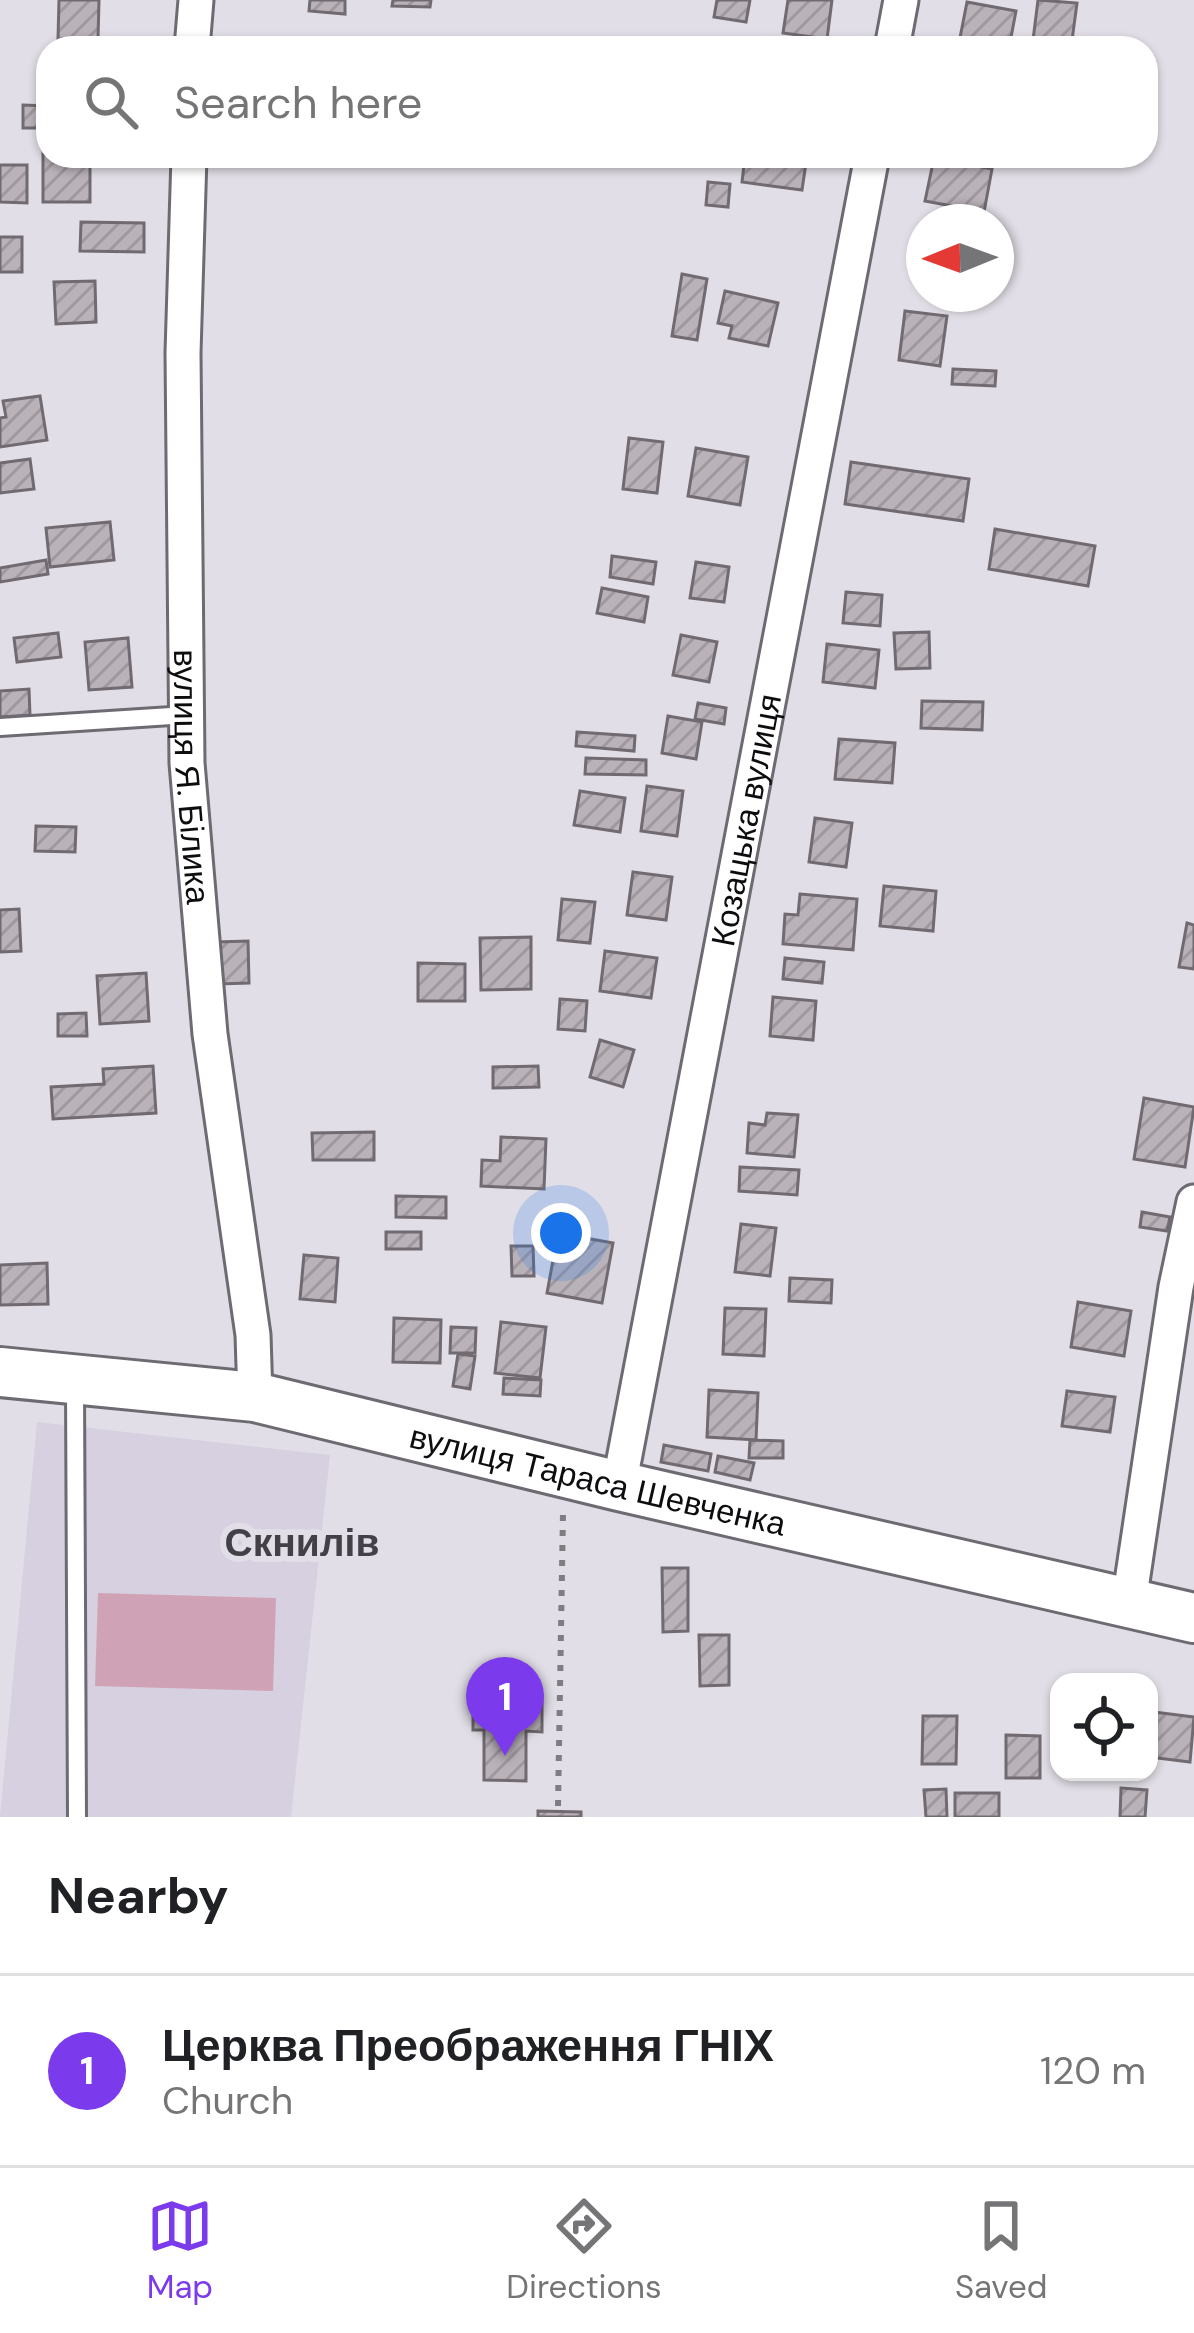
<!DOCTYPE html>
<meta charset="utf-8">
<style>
:root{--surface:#fff;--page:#f2f2f2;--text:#202124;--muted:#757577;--line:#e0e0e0;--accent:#7c3aed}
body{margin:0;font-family:"DM Sans",sans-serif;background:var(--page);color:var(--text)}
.controls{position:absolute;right:36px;bottom:36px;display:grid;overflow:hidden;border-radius:24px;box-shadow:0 3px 9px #0004}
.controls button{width:108px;height:108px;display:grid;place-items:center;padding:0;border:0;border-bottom:3px solid var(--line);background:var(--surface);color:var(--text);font:60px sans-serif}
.compass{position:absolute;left:906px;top:204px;width:108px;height:108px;border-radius:50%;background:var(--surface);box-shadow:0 3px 9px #0004;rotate:269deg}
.you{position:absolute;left:561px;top:1233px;width:42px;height:42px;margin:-30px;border:9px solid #fff;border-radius:50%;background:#1a73e8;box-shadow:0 0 0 18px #1a73e833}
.badge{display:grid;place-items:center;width:78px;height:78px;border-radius:50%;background:var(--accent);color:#fff;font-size:39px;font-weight:700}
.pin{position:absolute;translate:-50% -99px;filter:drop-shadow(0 3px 6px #0008)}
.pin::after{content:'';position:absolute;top:63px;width:42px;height:36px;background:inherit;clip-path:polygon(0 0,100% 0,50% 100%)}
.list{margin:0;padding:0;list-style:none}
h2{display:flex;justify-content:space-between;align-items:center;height:156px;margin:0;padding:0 48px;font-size:51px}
h2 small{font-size:39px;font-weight:400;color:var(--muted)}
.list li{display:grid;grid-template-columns:78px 1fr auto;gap:36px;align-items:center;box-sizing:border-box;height:192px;padding:0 48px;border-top:3px solid var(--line)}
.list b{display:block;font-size:45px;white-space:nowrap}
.list p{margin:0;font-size:39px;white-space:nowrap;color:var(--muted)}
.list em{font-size:39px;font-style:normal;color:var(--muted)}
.icon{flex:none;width:66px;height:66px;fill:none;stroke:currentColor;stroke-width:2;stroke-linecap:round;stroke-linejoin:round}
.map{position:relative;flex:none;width:1194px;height:1817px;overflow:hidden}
.search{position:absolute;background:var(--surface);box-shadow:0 3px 9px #0004;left:36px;right:36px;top:36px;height:132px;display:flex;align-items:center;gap:30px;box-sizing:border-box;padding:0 42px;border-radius:36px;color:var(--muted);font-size:45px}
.sheet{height:348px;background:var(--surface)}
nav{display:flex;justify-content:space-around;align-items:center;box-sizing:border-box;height:168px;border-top:3px solid var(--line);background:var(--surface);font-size:33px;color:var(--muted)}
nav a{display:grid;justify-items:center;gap:6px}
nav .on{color:var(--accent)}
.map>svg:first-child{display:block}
</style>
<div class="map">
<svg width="1194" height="1817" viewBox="0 0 1194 1817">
<defs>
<pattern id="building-hatch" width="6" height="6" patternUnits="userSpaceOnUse" patternTransform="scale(3)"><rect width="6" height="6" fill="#bab2b9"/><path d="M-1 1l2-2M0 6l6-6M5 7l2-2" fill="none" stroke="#9f989e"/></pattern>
</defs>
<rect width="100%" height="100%" fill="#e2dee7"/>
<polygon fill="#d7d0e0" points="37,1422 330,1455 291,1817 0,1817"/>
<polygon fill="#d0a2b5" points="98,1593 276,1598 273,1691 95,1686"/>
<g fill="url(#building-hatch)" stroke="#716a70" stroke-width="3">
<polygon points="59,0 99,0 98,39 58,39"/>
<polygon points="310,0 345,0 345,14 309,11"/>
<polygon points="393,0 431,0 430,7 392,6"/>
<polygon points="717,0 750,0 746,22 714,17"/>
<polygon points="788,0 832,0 827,39 783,33"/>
<polygon points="1038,0 1077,3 1071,48 1032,48"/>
<polygon points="967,2 1016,11 1009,48 958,48"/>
<polygon points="23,105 48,106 48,128 23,128"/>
<polygon points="43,152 48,156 90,156 90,202 43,202"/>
<polygon points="745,156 807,156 802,190 742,182"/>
<polygon points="934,158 992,169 984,212 925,201"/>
<polygon points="0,165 27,165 27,203 0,202"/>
<polygon points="708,182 730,184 728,207 706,205"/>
<polygon points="81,222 144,223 144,252 80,251"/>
<rect x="0" y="237" width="22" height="35"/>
<polygon points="682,274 707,279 697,340 672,336"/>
<polygon points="95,281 96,322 56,324 54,282"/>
<polygon points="725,291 778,303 768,346 729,338 732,326 718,323"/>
<polygon points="905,311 947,316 940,366 899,360"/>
<polygon points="953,369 996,371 995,386 952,384"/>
<polygon points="40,396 47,440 0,447 0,418 6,417 3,401"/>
<polygon points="629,438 663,442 657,493 623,489"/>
<polygon points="696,448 748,457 740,505 688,496"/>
<polygon points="30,459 34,489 0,493 0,463"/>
<polygon points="851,462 969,479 963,521 845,504"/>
<polygon points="110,522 114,560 50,567 46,528"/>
<polygon points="995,529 1095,546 1088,586 989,569"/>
<polygon points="612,556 656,562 653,584 610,577"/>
<polygon points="46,560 48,574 0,582 0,568"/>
<polygon points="696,562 729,567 724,602 690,598"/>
<polygon points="602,588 648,597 644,622 597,613"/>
<polygon points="846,592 882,595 880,626 843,623"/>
<polygon points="929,632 930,668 896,669 894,633"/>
<polygon points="58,633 61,657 17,662 14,638"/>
<polygon points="681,635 717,642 709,682 673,675"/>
<polygon points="128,638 132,687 89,690 85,642"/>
<polygon points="827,644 879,650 875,688 823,682"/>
<polygon points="29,689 30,715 0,717 0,691"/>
<polygon points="922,701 983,702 982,730 921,728"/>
<polygon points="698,703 726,708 724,724 695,719"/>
<polygon points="668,716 702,722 696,759 662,753"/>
<polygon points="577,732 635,736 634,751 576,746"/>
<polygon points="839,739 895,743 892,783 835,779"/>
<polygon points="586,758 646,760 646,775 585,774"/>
<polygon points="647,786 683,791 677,836 641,831"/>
<polygon points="580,791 625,798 620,832 574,825"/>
<polygon points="815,818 852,823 846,867 809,862"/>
<polygon points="36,826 76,827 75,852 35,851"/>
<polygon points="633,872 672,877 666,920 627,915"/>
<polygon points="884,886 936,891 933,931 880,926"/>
<polygon points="800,894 857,899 853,950 783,944 785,914 798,915"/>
<polygon points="562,899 595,902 590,943 558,940"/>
<polygon points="19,909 21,951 0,952 0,910"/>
<polygon points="1187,923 1194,925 1194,969 1179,967"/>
<polygon points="531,937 531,989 481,990 480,938"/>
<polygon points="248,941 249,983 217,984 217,942"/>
<polygon points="605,951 657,958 651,998 600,991"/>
<polygon points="785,958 824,962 822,983 783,979"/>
<polygon points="418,963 465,964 465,1001 418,1001"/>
<polygon points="146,973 149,1021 100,1024 97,976"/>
<polygon points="773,997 816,1001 813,1040 770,1036"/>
<polygon points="560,999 587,1001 585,1031 558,1029"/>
<polygon points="86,1013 87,1036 58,1036 58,1014"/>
<polygon points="600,1040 634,1050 623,1087 590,1077"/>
<polygon points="153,1066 156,1113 53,1119 51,1087 104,1084 103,1069"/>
<polygon points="538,1066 539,1087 493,1088 493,1067"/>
<polygon points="1144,1098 1194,1107 1185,1167 1134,1159"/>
<polygon points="767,1113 798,1115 794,1157 747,1153 749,1123 765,1125"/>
<polygon points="374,1132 374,1160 313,1160 312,1133"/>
<polygon points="501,1137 546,1139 544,1189 481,1186 482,1160 500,1161"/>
<polygon points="740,1167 799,1170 797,1195 739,1191"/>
<polygon points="396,1196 446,1197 446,1218 396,1217"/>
<polygon points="1142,1212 1170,1217 1167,1231 1140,1227"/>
<polygon points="741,1224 776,1228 770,1276 735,1272"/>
<rect x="386" y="1232" width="35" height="17"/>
<polygon points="558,1233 613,1243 602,1303 547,1293"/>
<polygon points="511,1246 533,1246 534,1276 512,1276"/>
<polygon points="304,1255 338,1258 335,1302 300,1299"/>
<polygon points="47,1263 48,1304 0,1305 0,1265"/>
<polygon points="790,1278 832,1280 831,1303 789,1301"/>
<polygon points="1078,1302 1131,1311 1124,1356 1071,1347"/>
<polygon points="725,1308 766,1309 764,1356 723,1354"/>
<polygon points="394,1318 441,1320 440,1363 393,1362"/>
<polygon points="501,1322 546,1327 540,1378 495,1373"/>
<polygon points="451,1327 476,1328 475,1353 450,1353"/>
<polygon points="458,1354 475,1356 470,1389 453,1386"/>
<polygon points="504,1378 541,1380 540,1396 503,1394"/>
<polygon points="709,1390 758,1393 756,1440 707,1437"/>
<polygon points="1067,1391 1115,1397 1110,1432 1062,1426"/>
<polygon points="750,1440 783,1441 783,1458 749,1458"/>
<polygon points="664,1445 711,1454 708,1471 661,1462"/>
<polygon points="718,1456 754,1463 750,1480 715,1472"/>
<polygon points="662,1568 688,1568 688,1631 663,1632"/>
<polygon points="699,1635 729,1635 729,1685 700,1686"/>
<polygon points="511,1685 521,1696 542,1696 542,1732 526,1731 526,1781 484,1780 484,1730 473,1730 473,1706 482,1706 483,1695 497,1696 500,1688"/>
<polygon points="1154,1712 1194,1717 1190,1762 1149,1757"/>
<polygon points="923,1716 957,1716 956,1764 922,1764"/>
<polygon points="1006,1735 1040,1736 1040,1778 1006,1778"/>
<polygon points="1121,1788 1147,1790 1145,1817 1120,1817"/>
<polygon points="946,1789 947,1817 926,1817 924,1790"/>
<rect x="955" y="1793" width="44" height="24"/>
<polygon points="538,1811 581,1812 581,1817 538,1817"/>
</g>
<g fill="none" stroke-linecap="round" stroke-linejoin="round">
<defs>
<g id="lane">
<polyline points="0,727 187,715"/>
<polyline points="75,1386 77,1817"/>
</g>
<g id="street">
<polyline points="192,48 196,0"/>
<polyline points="892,48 901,0"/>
<path id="s1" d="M189,156L183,353L187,763L210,1034L253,1335L255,1397"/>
<path id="s2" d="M619,1486L872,156"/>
<polyline points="1129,1602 1176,1287 1194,1202"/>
</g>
<g id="secondary">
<path id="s3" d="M0,1372L255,1397L619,1486L1194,1618"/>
</g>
</defs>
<use href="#lane" stroke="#6e6a72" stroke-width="22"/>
<use href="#street" stroke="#6e6a72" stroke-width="39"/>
<use href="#secondary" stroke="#6e6a72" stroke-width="54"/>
<polyline stroke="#7f7c82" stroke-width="6" stroke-dasharray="6 9" stroke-linecap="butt" points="558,1806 563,1513"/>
<use href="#lane" stroke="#fff" stroke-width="16"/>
<use href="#street" stroke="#fff" stroke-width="33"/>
<use href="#secondary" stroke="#fff" stroke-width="48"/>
</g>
<g text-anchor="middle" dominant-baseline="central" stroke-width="12" stroke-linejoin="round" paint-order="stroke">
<g font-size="33" fill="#0e0c0f" stroke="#e2dee7">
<text stroke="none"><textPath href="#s1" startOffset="621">вулиця Я. Білика</textPath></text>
<text stroke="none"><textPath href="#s2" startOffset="678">Козацька вулиця</textPath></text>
<text stroke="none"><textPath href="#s3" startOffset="609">вулиця Тараса Шевченка</textPath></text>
</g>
<g font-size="39" font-weight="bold" fill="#444048" stroke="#e2dee7">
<text x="302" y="1542">Скнилів</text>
</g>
</g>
</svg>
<div class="controls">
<button><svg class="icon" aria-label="locate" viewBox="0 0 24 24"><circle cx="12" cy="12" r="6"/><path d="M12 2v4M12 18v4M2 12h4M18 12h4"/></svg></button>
</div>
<svg class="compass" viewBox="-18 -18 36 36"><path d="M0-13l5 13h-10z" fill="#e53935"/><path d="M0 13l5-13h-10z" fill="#757577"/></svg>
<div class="you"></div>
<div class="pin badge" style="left:505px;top:1756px">1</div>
<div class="search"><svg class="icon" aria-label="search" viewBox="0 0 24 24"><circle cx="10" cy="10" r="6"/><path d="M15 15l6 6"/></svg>Search here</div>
</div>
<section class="sheet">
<h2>Nearby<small></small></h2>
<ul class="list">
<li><span class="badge">1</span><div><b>Церква Преображення ГНІХ</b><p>Church</p></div><em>120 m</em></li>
</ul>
</section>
<nav>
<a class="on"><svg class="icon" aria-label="map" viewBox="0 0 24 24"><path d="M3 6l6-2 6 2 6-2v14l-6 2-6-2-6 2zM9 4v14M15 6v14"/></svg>Map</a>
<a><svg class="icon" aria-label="directions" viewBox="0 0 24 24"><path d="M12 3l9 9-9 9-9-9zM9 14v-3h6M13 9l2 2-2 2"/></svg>Directions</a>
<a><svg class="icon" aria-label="saved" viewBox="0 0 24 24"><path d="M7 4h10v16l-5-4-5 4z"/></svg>Saved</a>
</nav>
